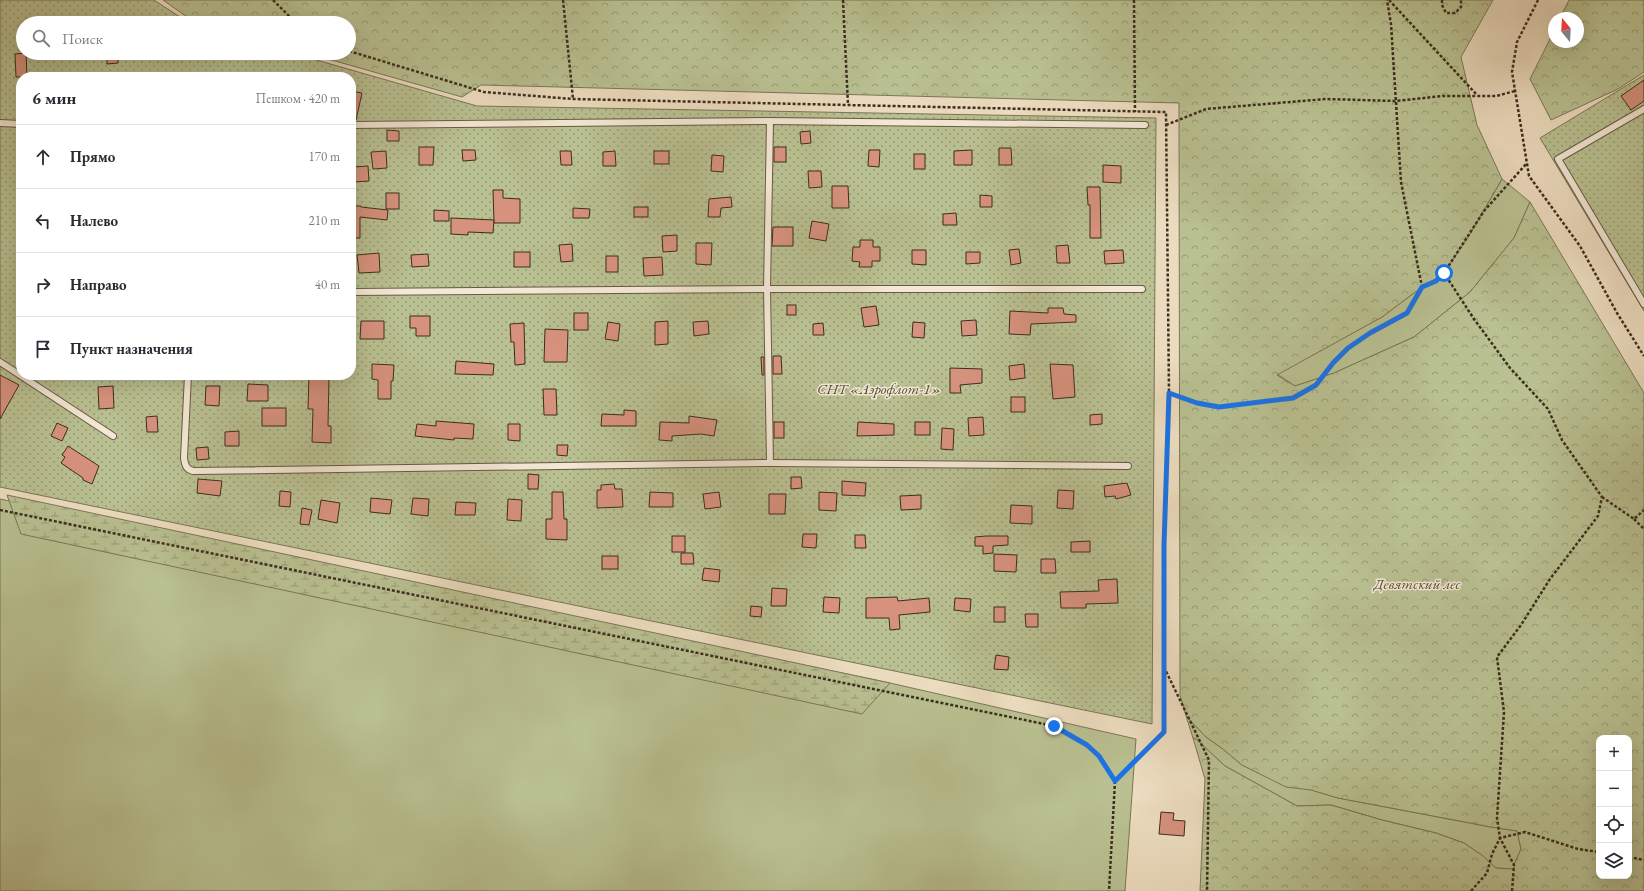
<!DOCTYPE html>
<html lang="ru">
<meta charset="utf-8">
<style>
:root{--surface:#fff;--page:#f2f2f3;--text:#2b2b33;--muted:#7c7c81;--line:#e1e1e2}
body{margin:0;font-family:"EB Garamond",serif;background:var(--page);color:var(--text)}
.controls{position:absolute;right:12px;bottom:12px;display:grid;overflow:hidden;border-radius:8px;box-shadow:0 4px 16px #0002}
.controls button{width:36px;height:36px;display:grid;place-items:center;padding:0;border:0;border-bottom:1px solid var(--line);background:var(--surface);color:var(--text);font:20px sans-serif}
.compass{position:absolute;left:1548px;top:12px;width:36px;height:36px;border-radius:50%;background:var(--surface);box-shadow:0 4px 16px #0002;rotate:342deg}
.stop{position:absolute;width:12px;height:12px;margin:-9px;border:3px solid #1a73e8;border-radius:50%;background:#fff}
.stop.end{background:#1a73e8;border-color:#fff;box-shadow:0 1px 4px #0008}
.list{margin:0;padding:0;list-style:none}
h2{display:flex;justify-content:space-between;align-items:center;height:52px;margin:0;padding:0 16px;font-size:17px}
h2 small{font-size:13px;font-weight:400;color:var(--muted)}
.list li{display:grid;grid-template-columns:26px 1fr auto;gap:12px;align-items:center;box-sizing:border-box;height:64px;padding:0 16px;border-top:1px solid var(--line)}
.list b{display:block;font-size:15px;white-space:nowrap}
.list em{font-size:13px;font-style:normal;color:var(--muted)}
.icon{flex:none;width:22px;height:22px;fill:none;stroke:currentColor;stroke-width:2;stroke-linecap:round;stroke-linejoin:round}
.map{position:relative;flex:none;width:1644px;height:891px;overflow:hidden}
.search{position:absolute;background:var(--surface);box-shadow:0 4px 16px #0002;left:16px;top:16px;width:340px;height:44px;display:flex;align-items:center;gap:10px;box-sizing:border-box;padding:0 14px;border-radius:22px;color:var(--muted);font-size:15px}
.panel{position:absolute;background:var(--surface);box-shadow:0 4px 16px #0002;left:16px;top:72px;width:340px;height:308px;border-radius:16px}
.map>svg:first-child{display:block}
</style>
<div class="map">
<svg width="1644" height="891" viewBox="0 0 1644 891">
<defs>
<pattern id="forest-crowns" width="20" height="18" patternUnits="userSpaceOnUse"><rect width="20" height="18" fill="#b9c091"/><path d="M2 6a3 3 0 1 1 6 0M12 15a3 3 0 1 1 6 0" fill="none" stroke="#989c76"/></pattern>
<pattern id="wetland-marsh" width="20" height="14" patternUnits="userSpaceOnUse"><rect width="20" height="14" fill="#b9c091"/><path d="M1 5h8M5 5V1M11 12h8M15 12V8" fill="none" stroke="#989c76"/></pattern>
<pattern id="park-dots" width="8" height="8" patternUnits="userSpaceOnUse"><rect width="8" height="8" fill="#b9c091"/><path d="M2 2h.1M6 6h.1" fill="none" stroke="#989c76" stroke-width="1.8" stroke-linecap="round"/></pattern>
</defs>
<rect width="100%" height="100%" fill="#ecdcbf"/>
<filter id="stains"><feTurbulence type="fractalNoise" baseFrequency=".005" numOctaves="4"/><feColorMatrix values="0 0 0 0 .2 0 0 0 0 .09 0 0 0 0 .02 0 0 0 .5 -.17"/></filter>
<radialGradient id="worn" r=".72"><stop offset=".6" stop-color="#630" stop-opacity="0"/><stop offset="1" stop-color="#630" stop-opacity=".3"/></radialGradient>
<g fill="#b9c091" stroke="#7b7658">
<polygon points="1502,179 1530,202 1514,238 1470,292 1414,337 1334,373 1295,386 1277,374 1382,317 1422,287 1436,281 1470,234"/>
<polygon points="0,499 890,683 1136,739 1125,891 0,891"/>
<polygon points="1186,716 1206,737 1223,749 1242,765 1263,775 1338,798 1491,827 1517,831 1521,849 1514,865 1514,869 1495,868 1483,856 1464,843 1436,833 1382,820 1331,805 1297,806 1225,766 1196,739 1193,738"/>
</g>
<g fill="url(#forest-crowns)" stroke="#7b7658" fill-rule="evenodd">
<path d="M163,0H1493L1461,57L1477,125L1502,179L1470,234L1444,273L1436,281L1422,287L1382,317L1277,375L1295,386L1334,373L1414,337L1470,292L1514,238L1530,202L1644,393V891H1200L1205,779L1193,738L1196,739L1225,766L1297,806L1331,805L1382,820L1436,833L1464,843L1483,856L1496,868L1514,869V865L1521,849L1517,831L1491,827L1338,798L1311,790L1286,787L1242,765L1223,749L1206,737L1186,716L1180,695L1179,103L481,85L462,97L307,53H349V23H203L190,19ZM1599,738H1629V876H1599Z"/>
<polygon points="1569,0 1644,0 1644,72 1618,89 1551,120 1530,79 1554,31 1554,42 1578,42 1578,18 1560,18"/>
</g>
<polygon fill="url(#wetland-marsh)" stroke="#7b7658" points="7,495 890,683 862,714 21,534"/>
<g fill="url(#park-dots)" stroke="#7b7658" fill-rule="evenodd">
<path d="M0,0H154L189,23H23V53H292L477,106L1156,118L1152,724L0,487ZM21,77H351V375H21Z"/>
<polygon points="1644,75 1644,311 1540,138"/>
</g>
<g fill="#d7927d" stroke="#3d2d1e">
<polygon points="26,53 27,77 16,77 15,54"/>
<polygon points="107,53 118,53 118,63 107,64"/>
<polygon points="1644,80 1644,101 1631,110 1621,96"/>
<polygon points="351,91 362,93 356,120 351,120"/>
<polygon points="387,130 399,131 399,141 387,141"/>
<polygon points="810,131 811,143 801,144 800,132"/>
<polygon points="419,147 434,147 433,165 419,165"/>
<rect x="774" y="147" width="12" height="15"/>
<polygon points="999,148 1011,148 1012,165 999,165"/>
<polygon points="462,150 475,150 476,160 463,161"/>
<polygon points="869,150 880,150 879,167 868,166"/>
<polygon points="972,150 972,165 954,165 954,151"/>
<polygon points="386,151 387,168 373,169 371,152"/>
<polygon points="560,151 571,151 572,165 561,165"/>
<polygon points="615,151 616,166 603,166 603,152"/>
<rect x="654" y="151" width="15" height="13"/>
<rect x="914" y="154" width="11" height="15"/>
<polygon points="712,155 724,156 723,172 711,171"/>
<polygon points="1103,165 1121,166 1121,183 1103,182"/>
<polygon points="368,166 369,181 354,182 353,167"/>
<polygon points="808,171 821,171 822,187 809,188"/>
<polygon points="832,186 848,186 849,208 832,208"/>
<polygon points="1087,187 1100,187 1101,238 1090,238 1090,205 1088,205"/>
<polygon points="493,190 503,190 503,198 520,199 520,223 494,223"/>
<rect x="386" y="193" width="13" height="16"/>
<polygon points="980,195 992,196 992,207 980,207"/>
<polygon points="731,197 732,207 721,208 720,217 708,217 709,199"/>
<polygon points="351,206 361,206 361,207 388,210 387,220 360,217 360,238 351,238"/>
<rect x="634" y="207" width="14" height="10"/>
<polygon points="573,208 590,209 589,218 573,218"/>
<polygon points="434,210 449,211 449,221 434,221"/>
<polygon points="956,213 957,225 943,225 943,214"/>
<polygon points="451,218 494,220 493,233 468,232 468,235 451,234"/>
<polygon points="812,221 829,224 826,241 809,238"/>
<polygon points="773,227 793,227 793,246 772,246"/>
<polygon points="677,235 677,251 663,252 662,236"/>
<polygon points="860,240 873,240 873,247 880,247 880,261 872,261 872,267 859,267 860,262 852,261 853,247 860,247"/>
<polygon points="696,243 712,243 711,265 696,264"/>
<polygon points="572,244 573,261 561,262 559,245"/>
<polygon points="1068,245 1070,263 1057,263 1056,246"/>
<polygon points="1019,249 1021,263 1011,265 1009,250"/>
<polygon points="912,250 926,250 926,265 912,264"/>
<polygon points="1123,250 1124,263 1105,264 1104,251"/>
<rect x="514" y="252" width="16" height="15"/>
<polygon points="966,252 980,252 980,263 966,264"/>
<polygon points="379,253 380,272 359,273 357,255"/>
<polygon points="428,254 429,266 412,267 411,255"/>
<rect x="606" y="256" width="12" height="16"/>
<polygon points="662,257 663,275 644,276 643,258"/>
<rect x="787" y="305" width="9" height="10"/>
<polygon points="876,306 879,325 864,327 861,308"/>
<polygon points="1048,308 1063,308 1064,314 1076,315 1076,322 1031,324 1030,335 1009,334 1010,311 1048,313"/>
<rect x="574" y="313" width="14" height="17"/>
<polygon points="410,316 430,316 430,336 416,336 416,328 410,328"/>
<polygon points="976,320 977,335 962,336 961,321"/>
<polygon points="361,321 384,321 384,339 360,339"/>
<polygon points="668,321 668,344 655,345 655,322"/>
<polygon points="708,321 709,334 694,336 693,322"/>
<polygon points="608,322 620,324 618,341 605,339"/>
<polygon points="913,322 925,323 924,338 912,337"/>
<polygon points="524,323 525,364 515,365 514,342 511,342 510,324"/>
<polygon points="823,323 824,335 813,335 813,324"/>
<polygon points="545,329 568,330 567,362 544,362"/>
<polygon points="773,356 781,356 782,374 773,374"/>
<polygon points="761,357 764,357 764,375 762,375"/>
<polygon points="456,361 494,364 493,375 455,374"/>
<polygon points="372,364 394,365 393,381 391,381 391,399 378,399 378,380 372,379"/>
<polygon points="1024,364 1025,378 1010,380 1009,366"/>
<polygon points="1050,364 1073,365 1075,397 1053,399"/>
<polygon points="950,368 982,369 982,383 960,385 961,393 950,393"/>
<polygon points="0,375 19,385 0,419"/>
<polygon points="309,375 329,375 328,426 331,426 331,443 312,442 313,409 308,409"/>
<polygon points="248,384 268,385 268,401 247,401"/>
<polygon points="113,386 114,408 99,409 98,387"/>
<polygon points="206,386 220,386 219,406 205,405"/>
<polygon points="543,389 556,389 557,415 544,415"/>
<rect x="1011" y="397" width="14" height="15"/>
<rect x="262" y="408" width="24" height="18"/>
<polygon points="624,410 636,411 636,426 601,426 602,414 624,415"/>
<polygon points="1102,414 1102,424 1090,425 1090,415"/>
<polygon points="157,416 158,432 147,432 146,417"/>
<polygon points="689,416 717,420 714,436 701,434 672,436 672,441 659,440 660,422 689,423"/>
<polygon points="983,417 984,435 969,436 968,418"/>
<polygon points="436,421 474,424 473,439 454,438 454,440 415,436 417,424 436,426"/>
<rect x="774" y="422" width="10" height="16"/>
<polygon points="858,422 894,424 894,435 857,436"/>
<rect x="915" y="422" width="15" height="13"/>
<polygon points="57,423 68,428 62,441 51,436"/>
<polygon points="508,424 520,424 520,441 508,440"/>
<polygon points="942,428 954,429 953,450 941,449"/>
<polygon points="239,431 239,446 225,446 225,432"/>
<polygon points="557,445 568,445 567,456 557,455"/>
<polygon points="68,446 99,466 92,484 83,480 83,478 61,463 65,457 62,455"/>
<polygon points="208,447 209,459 197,460 196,448"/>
<polygon points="528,474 539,475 538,489 528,489"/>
<polygon points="791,477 801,477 802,488 791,489"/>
<polygon points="198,479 222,481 220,496 197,493"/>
<polygon points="842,481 866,483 865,496 842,495"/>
<polygon points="1127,483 1131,495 1116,499 1115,496 1105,497 1104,486"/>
<polygon points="614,484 615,489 622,489 623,507 597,508 597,490 601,490 601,485"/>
<polygon points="1058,490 1074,491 1073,509 1057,508"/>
<polygon points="280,491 291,492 290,507 279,506"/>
<polygon points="552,492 563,492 564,519 567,519 567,540 546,539 546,519 552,519"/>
<polygon points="650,492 673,493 673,507 649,507"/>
<polygon points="719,492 721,507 705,509 703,494"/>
<polygon points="819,492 837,493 836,511 819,510"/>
<polygon points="769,494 786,494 785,514 769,514"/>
<polygon points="921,495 921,509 901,510 900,496"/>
<polygon points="371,498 392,500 390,514 370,512"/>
<polygon points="413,498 429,499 428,516 411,514"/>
<polygon points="508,499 522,500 521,521 507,520"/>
<polygon points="321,500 340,503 337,523 318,519"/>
<polygon points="456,502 476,503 475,515 455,515"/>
<polygon points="1011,505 1032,506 1032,524 1010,523"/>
<polygon points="302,508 312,510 309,525 300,524"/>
<polygon points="803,534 817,534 816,548 802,547"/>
<polygon points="855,535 865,535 866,548 855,548"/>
<rect x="672" y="536" width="13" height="16"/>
<polygon points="986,536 1008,536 1008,545 993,546 993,553 983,554 983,546 975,546 975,537"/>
<polygon points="1090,541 1090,552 1071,552 1071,542"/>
<polygon points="681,553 693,553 694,564 681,564"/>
<polygon points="994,554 1017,555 1016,572 994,571"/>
<rect x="602" y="556" width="16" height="13"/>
<polygon points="1041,559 1055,559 1056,573 1041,573"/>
<polygon points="704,568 720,570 719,582 702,580"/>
<polygon points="1117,579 1118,603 1086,604 1086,608 1061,608 1060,592 1099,591 1098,580"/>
<polygon points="772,588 787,589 786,606 771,606"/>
<polygon points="824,597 840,598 839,613 823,612"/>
<polygon points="897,597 898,601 929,598 930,612 899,615 900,629 890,630 889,618 866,618 866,598"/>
<polygon points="955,598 971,599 970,612 954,610"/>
<polygon points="751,606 762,607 761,617 750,616"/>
<rect x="994" y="607" width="11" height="15"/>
<polygon points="1025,614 1038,614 1038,627 1026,627"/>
<polygon points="996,655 1009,657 1008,670 994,669"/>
<polygon points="1161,812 1174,813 1173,820 1185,821 1184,836 1159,834"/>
</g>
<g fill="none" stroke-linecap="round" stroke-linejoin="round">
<defs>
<g id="service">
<polyline points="1644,109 1558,159 1644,304"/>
<polyline points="0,123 21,124"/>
<polyline points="351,125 770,121 1145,125"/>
<polyline points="351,292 767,289 1142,289"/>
<polyline points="0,362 113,436"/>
<path d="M188,375L184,458C185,465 186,469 193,471L770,463L1128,466"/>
<polyline points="770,463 767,289 770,121"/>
</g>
</defs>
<use href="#service" stroke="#695946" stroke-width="8"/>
<g stroke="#3d2d1e" stroke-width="2.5" stroke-dasharray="3 2" stroke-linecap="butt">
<polyline points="273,0 296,23"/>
<polyline points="563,0 573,99"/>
<polyline points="843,0 848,105"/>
<polyline points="1134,0 1135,112"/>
<polyline points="1389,0 1477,95"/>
<polyline points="1442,0 1442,5 1446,13 1455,13 1461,7 1461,0"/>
<polyline points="1538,0 1517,42 1512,72 1529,176 1580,246 1617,313 1644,356"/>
<polyline points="349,51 484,92 573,99 1166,112 1169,393 1164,545 1164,732 1115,781"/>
<polyline points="1166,125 1206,109 1326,99 1395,101 1443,96 1496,96 1515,91"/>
<polyline points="1422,287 1436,281 1444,273"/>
<polyline points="1169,393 1197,403 1219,407 1293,398 1316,385 1333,363 1348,348 1370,333 1407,313 1422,287 1401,182 1391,24 1387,0"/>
<polyline points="1602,497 1634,519 1644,510"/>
<polyline points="0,510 1054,726 1087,745 1099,756 1115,781 1109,891"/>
<polyline points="1634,519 1644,529"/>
<polyline points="1164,667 1209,760 1207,891"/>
<polyline points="1629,857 1644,860"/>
<polyline points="1471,891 1487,873 1492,854 1500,838 1525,832 1578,849 1599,852"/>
<polyline points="1512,891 1514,865 1500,838 1497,818 1504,712 1497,657 1521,625 1550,579 1598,516 1602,497 1562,440 1548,409 1510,368 1474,319 1444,273 1484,211 1527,163"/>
</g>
<use href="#service" stroke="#f3e8d5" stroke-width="6"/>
</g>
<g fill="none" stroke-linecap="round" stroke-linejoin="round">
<polyline stroke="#1a73e8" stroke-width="5" points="1054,726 1087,745 1099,756 1115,781 1164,732 1164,545 1169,393 1197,403 1219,407 1293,398 1316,385 1333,363 1348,348 1370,333 1407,313 1422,287 1436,281 1444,273"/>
</g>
<g text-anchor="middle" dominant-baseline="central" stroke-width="3" stroke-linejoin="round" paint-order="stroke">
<g font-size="15" font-style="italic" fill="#564a35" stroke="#f3e8d5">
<text x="879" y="388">СНТ «Аэрофлот-1»</text>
<text x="1417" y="583">Девятский лес</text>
</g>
</g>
<rect width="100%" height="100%" filter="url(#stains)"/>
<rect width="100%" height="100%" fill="url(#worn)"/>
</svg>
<div class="controls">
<button>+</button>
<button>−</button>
<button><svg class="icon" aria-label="locate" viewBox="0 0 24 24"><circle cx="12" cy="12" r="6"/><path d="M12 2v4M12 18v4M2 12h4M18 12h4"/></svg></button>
<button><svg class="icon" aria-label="layers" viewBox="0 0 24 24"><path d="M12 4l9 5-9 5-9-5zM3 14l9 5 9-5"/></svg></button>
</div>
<svg class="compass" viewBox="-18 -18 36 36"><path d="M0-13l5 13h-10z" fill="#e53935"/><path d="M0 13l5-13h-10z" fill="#7c7c81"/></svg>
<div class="stop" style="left:1444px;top:273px"></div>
<div class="stop end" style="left:1054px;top:726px"></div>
<div class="search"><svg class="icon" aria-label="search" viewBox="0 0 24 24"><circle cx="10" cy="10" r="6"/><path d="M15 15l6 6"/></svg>Поиск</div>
<section class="panel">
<h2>6 мин<small>Пешком · 420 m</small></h2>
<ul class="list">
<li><svg class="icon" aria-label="ahead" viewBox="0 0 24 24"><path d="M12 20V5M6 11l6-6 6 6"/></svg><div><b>Прямо</b></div><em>170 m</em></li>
<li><svg class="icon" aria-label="left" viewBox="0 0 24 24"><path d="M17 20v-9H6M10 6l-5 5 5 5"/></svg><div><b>Налево</b></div><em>210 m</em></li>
<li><svg class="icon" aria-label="right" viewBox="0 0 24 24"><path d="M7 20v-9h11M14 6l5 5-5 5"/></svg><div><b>Направо</b></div><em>40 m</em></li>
<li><svg class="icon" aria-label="arrive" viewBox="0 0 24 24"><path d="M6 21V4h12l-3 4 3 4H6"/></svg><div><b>Пункт назначения</b></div></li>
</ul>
</section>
</div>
